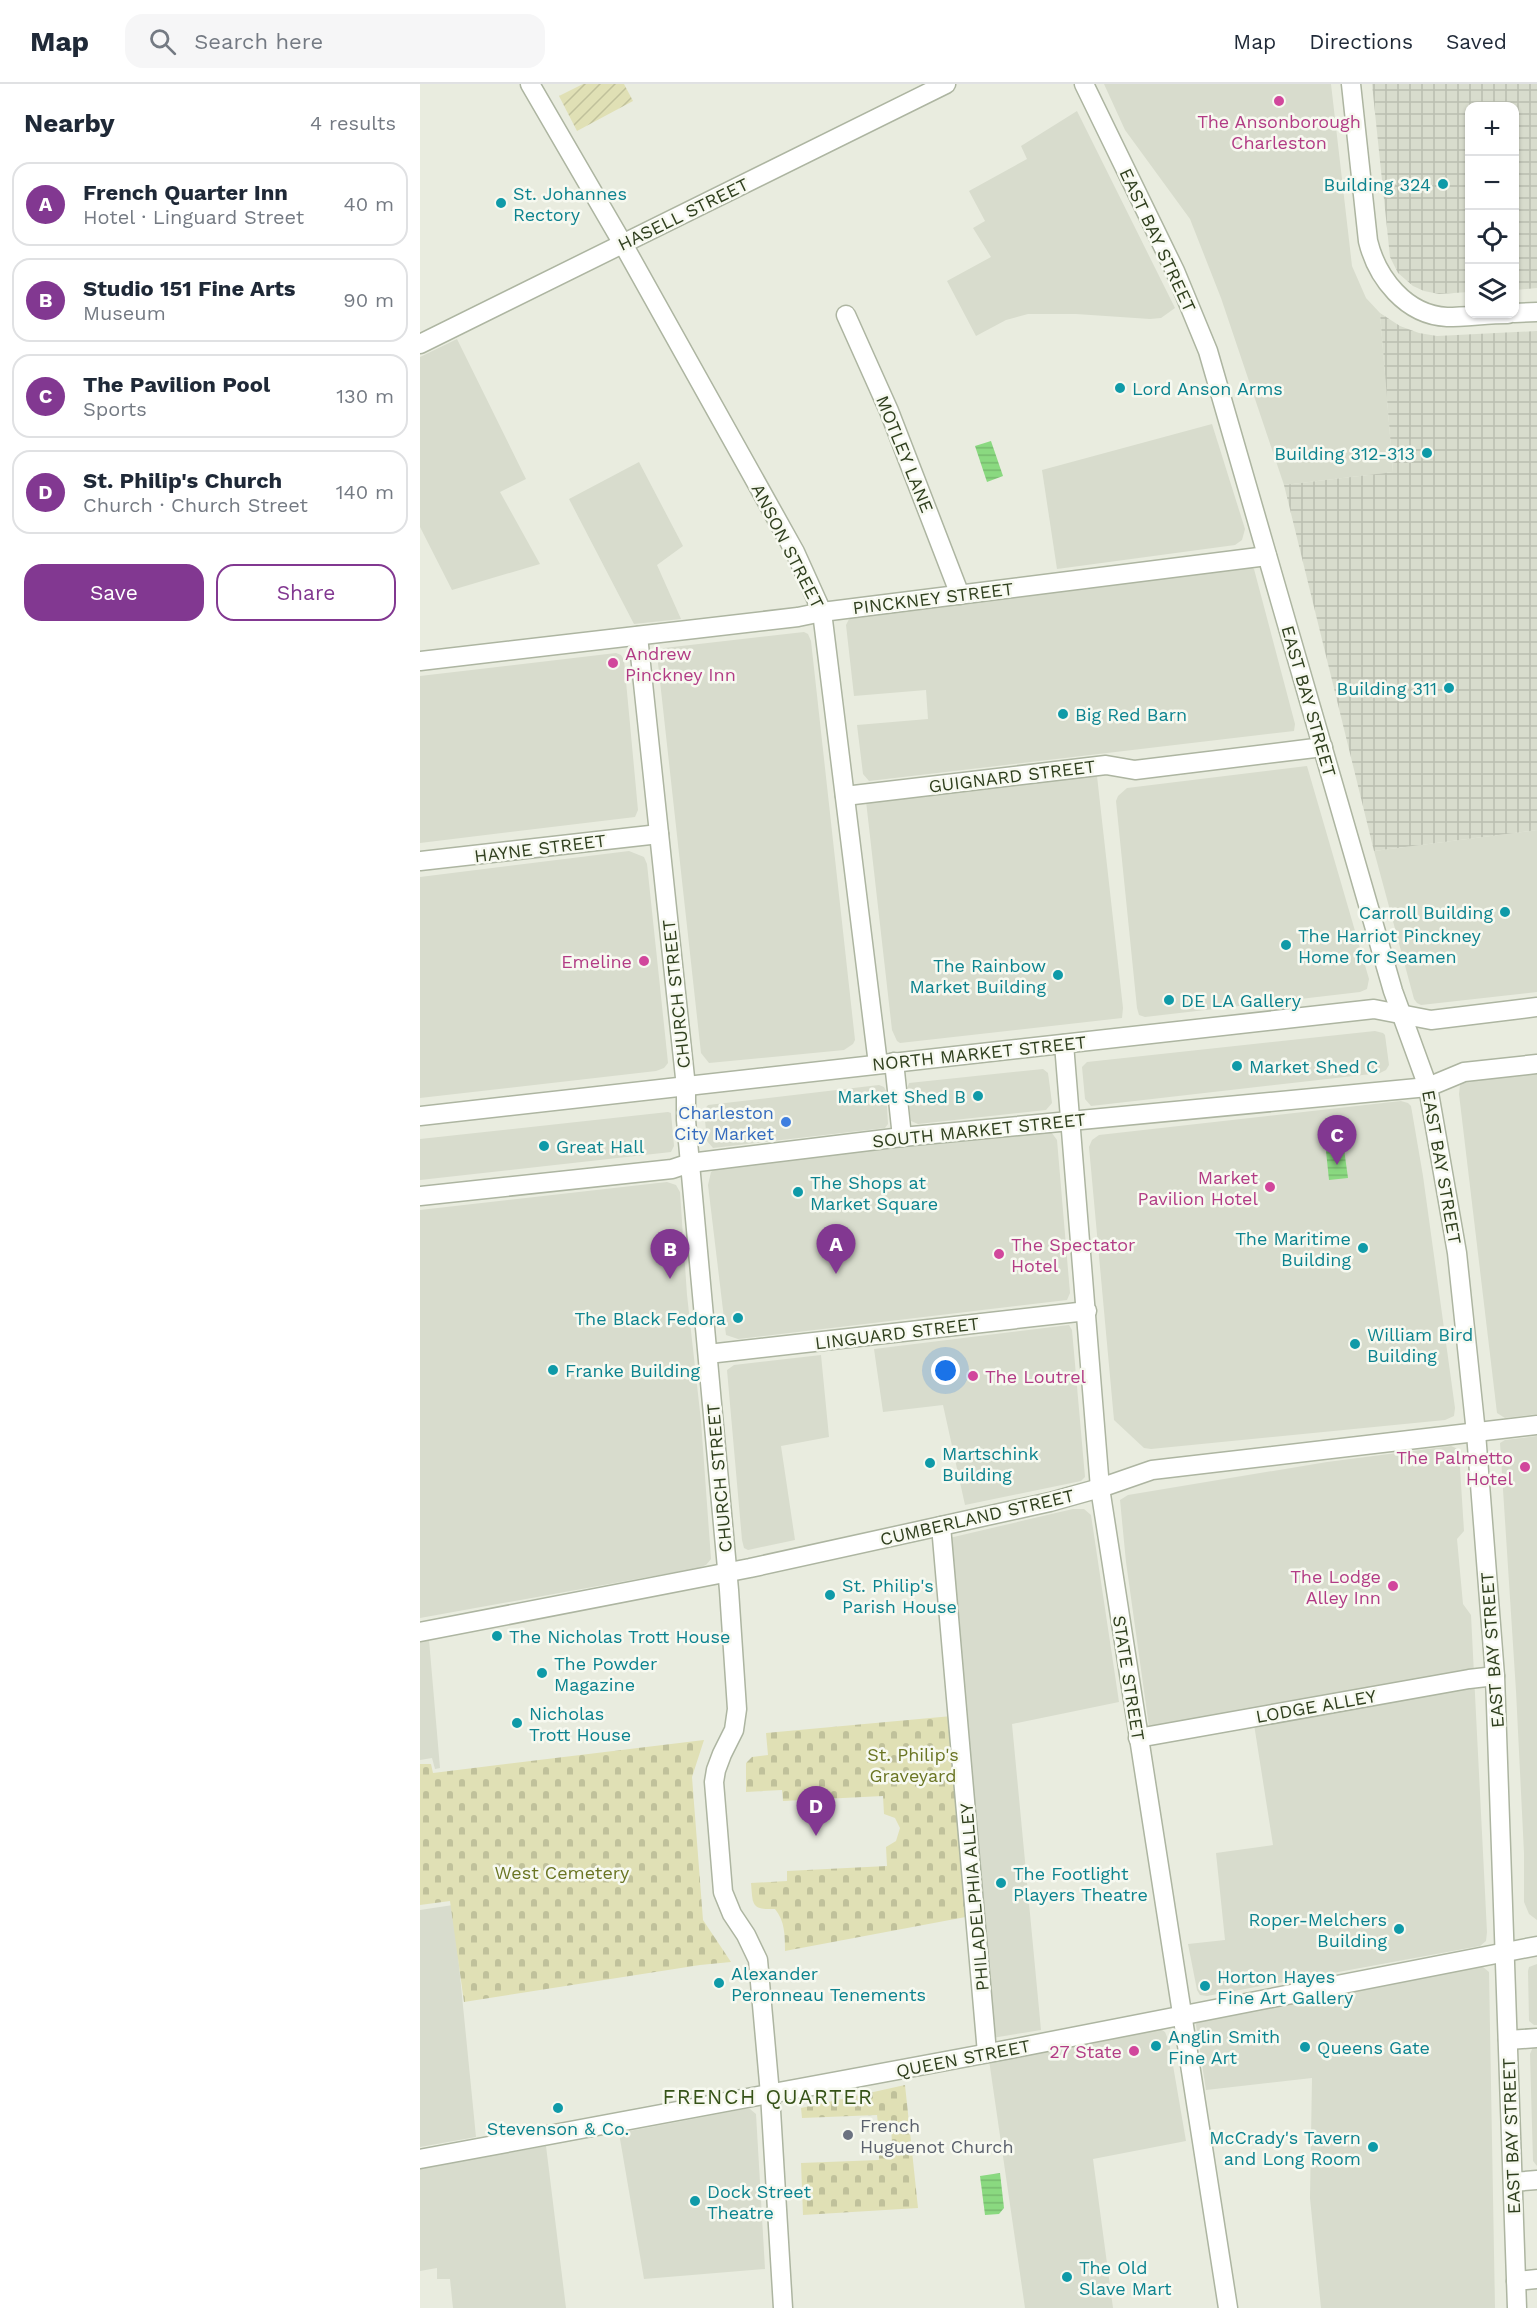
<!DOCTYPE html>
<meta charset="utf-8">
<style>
:root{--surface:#fff;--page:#f6f6f7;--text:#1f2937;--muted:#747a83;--line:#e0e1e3;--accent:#823891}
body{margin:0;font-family:"Work Sans",sans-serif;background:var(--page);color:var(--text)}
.controls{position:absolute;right:18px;top:18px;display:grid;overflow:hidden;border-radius:12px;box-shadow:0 2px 4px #0004}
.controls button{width:54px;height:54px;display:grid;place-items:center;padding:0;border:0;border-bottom:2px solid var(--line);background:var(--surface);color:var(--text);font:30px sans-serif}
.you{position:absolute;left:526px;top:1287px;width:21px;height:21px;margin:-15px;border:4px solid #fff;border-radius:50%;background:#1a73e8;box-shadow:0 0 0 9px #1a73e833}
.badge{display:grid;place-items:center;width:39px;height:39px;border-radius:50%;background:var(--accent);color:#fff;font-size:20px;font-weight:700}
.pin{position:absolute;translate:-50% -50px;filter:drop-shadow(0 2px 3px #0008)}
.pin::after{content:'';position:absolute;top:32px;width:21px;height:18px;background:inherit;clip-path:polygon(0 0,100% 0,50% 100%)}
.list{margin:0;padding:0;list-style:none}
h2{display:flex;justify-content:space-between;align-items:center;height:78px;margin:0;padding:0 24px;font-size:26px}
h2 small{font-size:20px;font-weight:400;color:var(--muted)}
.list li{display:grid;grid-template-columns:39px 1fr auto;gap:18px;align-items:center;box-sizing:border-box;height:84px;margin:0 12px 12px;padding:0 12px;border:2px solid var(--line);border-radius:18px}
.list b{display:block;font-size:22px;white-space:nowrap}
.list p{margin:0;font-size:20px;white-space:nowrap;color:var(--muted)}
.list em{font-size:20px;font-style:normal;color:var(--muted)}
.actions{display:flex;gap:12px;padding:18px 24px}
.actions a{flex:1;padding:14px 0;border:2px solid var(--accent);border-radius:18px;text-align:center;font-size:21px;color:var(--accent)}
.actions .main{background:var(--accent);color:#fff}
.icon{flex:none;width:33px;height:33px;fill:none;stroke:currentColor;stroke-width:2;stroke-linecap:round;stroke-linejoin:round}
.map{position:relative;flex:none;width:1117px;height:2224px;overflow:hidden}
header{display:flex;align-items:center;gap:36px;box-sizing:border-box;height:84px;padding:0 30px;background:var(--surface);border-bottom:2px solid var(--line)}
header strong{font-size:28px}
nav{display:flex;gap:33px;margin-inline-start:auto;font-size:21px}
.search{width:420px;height:54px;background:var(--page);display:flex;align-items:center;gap:15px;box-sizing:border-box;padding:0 21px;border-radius:18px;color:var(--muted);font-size:22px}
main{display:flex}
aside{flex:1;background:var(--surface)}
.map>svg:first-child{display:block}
</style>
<header>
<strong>Map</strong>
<div class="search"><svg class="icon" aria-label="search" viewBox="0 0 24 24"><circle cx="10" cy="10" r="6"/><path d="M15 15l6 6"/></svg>Search here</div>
<nav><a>Map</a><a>Directions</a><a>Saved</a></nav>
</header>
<main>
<aside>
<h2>Nearby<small>4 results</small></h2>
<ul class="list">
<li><span class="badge">A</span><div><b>French Quarter Inn</b><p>Hotel · Linguard Street</p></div><em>40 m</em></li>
<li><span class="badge">B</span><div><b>Studio 151 Fine Arts</b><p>Museum</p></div><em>90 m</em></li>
<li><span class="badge">C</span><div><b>The Pavilion Pool</b><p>Sports</p></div><em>130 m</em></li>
<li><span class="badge">D</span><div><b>St. Philip's Church</b><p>Church · Church Street</p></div><em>140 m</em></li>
</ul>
<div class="actions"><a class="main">Save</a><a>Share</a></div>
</aside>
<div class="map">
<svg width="1117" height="2224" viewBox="0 0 1117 2224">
<defs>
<pattern id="industrial-grid" width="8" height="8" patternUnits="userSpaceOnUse" patternTransform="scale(1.5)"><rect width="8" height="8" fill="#d8dccd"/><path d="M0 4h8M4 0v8" fill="none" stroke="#babeb0"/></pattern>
<pattern id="cemetery-stones" width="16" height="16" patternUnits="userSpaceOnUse" patternTransform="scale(1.5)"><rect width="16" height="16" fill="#e0e0b5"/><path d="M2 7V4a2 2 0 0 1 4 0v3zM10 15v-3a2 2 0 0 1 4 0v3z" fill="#c0c19b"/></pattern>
<pattern id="garden-furrows" width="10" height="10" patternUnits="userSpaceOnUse" patternTransform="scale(1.5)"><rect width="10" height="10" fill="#e0e0b5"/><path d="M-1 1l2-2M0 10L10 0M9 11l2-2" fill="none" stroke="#c0c19b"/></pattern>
<pattern id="water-rules" width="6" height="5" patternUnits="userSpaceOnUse" patternTransform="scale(1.5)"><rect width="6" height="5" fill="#8ad980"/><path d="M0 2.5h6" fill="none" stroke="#77bb6e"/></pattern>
</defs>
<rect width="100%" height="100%" fill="#e9ecdf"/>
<g fill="#d8dccd">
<polygon points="684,0 911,0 932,182 946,214 960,229 973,388 864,401 801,214 770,135 705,46"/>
<polygon points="657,27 755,224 741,234 730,235 656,230 608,230 586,236 556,252 527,197 571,173 553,144 565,137 549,107 607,75 601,62"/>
<polygon points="37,255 106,395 80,408 120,480 32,506 0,443 0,273"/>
<polygon points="792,340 825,445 822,456 815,461 637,485 622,386"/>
<polygon points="219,378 263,462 237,481 261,535 214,540 149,415"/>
<polygon points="830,482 834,485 875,640 874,647 449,697 443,690 437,641 508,635 506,606 434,612 426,541 429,535"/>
<polygon points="384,548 388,550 391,557 435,956 433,960 424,966 289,979 281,969 237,570 238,567 244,564"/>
<polygon points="196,569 201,571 204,576 218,726 215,733 0,759 0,592"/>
<polygon points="887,682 949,895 947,905 940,908 725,933 719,931 717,924 696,717 698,712 707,704"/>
<polygon points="675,689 677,692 703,924 702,934 480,959 477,957 472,946 446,717"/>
<polygon points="1117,746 1117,908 1001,921 997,919 994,915 954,767"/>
<polygon points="209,767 224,773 227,780 247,969 248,979 244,984 236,987 0,1014 0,793"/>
<polygon points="955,947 963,949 965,951 969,981 966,986 960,989 671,1022 665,1015 662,983 667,978"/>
<polygon points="623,985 628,989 632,1019 626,1026 498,1040 491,1037 487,1005 489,999"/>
<polygon points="1117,988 1117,1330 1085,1334 1077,1329 1039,1010 1040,1001 1046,997"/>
<polygon points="459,1001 464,1003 466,1007 468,1040 465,1044 293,1064 287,1057 284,1026 288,1021"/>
<polygon points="981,1017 988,1019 991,1022 1003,1092 1035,1324 1034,1332 1025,1336 731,1365 724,1364 694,1336 669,1063 672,1056 679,1051"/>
<polygon points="248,1028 251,1029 254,1062 251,1068 0,1096 0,1055"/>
<polygon points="629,1045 637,1056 650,1209 647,1216 318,1255 306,1251 288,1101 291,1088 295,1084"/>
<polygon points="247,1098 256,1101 260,1108 267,1211 281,1337 291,1475 286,1481 278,1484 0,1534 0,1126"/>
<polygon points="649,1241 652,1246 665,1393 661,1397 545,1421 523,1321 463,1328 454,1265"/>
<polygon points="401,1271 409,1353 361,1362 375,1456 328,1466 324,1464 322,1456 307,1286 314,1281"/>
<polygon points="1117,1352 1117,1836 1109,1830 1104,1818 1104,1769 1096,1607 1080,1359 1085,1356"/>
<polygon points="1031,1362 1038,1365 1039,1368 1044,1447 1037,1455 1043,1520 1051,1531 1067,1848 1066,1857 1060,1862 787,1912 780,1911 777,1906 768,1860 805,1856 796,1769 853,1761 833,1634 730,1650 706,1478 700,1416 708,1411 907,1378"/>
<polygon points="653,1425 664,1425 671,1431 699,1618 592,1640 621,1946 566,1955 525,1455"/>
<polygon points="9,1556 20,1684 15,1685 12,1674 0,1676 0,1558"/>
<polygon points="33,1821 56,2053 0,2063 0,1826"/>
<polygon points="1117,1880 1117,1941 1114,1941 1109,1937 1108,1887 1109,1883"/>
<polygon points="1053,1881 1063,1883 1069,1888 1075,2224 901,2224 890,2114 892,1994 786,2006 776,1941 778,1933"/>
<polygon points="738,1943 745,1948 749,1958 766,2057 673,2075 693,2224 605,2224 569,1976"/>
<polygon points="1117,1962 1117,2082 1113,2077 1110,1970 1113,1963"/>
<polygon points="325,2025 330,2025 336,2030 345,2185 224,2195 199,2049"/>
<polygon points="126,2062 146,2224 33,2224 30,2195 17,2195 17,2184 0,2187 0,2085"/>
</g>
<g fill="url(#industrial-grid)">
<polygon points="952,0 1117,0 1117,204 1095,206 1094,22 1050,22 1049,208 1019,210 1004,207 993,202 978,189 970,173"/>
<polygon points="960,229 980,242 999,249 1017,252 1117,247 1117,746 954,767 864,401 973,388"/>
</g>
<g fill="url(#cemetery-stones)">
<path d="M532,1632L551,1832L365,1867C365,1852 365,1837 355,1825C331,1826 333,1821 331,1799L367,1797V1787L467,1782L466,1763L476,1757L480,1744L475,1734L464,1730L463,1712L363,1717L362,1706L326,1708V1679L332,1673L348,1671L346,1649Z"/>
<polygon points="284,1656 272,1693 283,1836 311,1878 280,1881 44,1918 30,1817 0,1821 0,1680 11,1680 13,1689"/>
<polygon points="485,2001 498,2124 383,2131 381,2079 459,2076 459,2064 472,2062 471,2039 458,2040 457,2031 382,2034 381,2024"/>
</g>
<polygon fill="url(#garden-furrows)" points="163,0 204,0 213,17 157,47 139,12"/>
<g fill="url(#water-rules)">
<polygon points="571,357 583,392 567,398 555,362"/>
<polygon points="916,1063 924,1065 928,1094 909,1096 906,1067"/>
<polygon points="580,2089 584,2124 579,2130 565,2131 560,2092"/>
</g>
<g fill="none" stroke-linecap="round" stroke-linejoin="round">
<defs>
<g id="pedestrian">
<polyline points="474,978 482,1053"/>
<polyline points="521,1442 567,1969"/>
<polyline points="718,1654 1049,1595 1075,1592"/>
</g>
<g id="minor">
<polyline points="110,0 203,160 375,468 402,528 458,980"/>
<path d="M931,0L948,157C957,194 986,231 1027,233C1047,233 1068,230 1088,230"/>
<polyline points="1094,229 1117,228"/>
<polyline points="426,231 469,327 540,511"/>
<polyline points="0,260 526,0"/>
<polyline points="218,552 266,1003 266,1036 309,1506 317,1625 314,1646 302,1670 296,1686 294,1698 303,1808 312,1830 326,1851 338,1876 350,2010"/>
<polyline points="0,577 378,533 402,528 847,472"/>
<polyline points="425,712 686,681 715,686 903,663"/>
<polyline points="0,777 239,750"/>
<polyline points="644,960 680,1404 808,2224"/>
<polyline points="288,1270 667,1227"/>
<polyline points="680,1404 732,1386 1117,1341"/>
<polyline points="1088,1956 1117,1954"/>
<polyline points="1093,2098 1117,2096"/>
<polyline points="1096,2197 1117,2195"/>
</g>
<g id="tertiary">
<polyline points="664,0 755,187 788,267 973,907 1008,1003 1037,1169 1056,1349 1075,1592 1097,2224"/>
<polyline points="0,1032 954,925 1011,936 1117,923"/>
<polyline points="0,1112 252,1085 270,1079 482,1053 1008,1003 1044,988 1117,980"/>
<polyline points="0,1548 330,1484 630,1418 680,1404"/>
<polyline points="350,2010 363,2224"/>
<polyline points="0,2075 601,1963 1117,1862"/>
</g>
</defs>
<use href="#pedestrian" stroke="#adb5a1" stroke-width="21"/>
<use href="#minor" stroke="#adb5a1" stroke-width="21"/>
<use href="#tertiary" stroke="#adb5a1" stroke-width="21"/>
<use href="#pedestrian" stroke="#fff" stroke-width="18"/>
<use href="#minor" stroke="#fff" stroke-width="18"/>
<use href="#tertiary" stroke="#fff" stroke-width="18"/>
</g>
<g fill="#d1479c" stroke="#f7f9f0" stroke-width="2">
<circle cx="859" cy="17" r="6"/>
<circle cx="193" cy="579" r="6"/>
<circle cx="224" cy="877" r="6"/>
<circle cx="850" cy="1103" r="6"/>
<circle cx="579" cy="1170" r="6"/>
<circle cx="553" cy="1292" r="6"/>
<circle cx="1105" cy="1383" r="6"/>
<circle cx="973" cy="1502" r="6"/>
<circle cx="714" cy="1967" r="6"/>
</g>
<g fill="#0f9aa8" stroke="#f7f9f0" stroke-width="2">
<circle cx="1023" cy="100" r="6"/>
<circle cx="81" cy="119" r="6"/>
<circle cx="700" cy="304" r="6"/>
<circle cx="1007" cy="369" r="6"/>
<circle cx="1029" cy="604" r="6"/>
<circle cx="643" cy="630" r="6"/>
<circle cx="1085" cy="828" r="6"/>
<circle cx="866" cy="861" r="6"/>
<circle cx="638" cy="891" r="6"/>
<circle cx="749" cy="916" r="6"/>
<circle cx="817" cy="982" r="6"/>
<circle cx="558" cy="1012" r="6"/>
<circle cx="124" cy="1062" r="6"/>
<circle cx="378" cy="1108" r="6"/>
<circle cx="943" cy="1164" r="6"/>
<circle cx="318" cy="1234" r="6"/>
<circle cx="935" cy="1260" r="6"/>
<circle cx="133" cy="1286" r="6"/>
<circle cx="510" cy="1379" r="6"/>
<circle cx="410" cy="1511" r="6"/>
<circle cx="77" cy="1552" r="6"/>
<circle cx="122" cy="1589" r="6"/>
<circle cx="97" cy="1639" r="6"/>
<circle cx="581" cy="1799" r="6"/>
<circle cx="979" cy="1845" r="6"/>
<circle cx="299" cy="1899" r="6"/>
<circle cx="785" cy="1902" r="6"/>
<circle cx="736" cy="1962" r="6"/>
<circle cx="885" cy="1963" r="6"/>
<circle cx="138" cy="2024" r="6"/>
<circle cx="953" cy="2063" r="6"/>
<circle cx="275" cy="2117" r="6"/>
<circle cx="647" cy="2193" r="6"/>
</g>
<circle fill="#3f7fe0" stroke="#f7f9f0" stroke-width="2" cx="366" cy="1038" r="6"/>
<circle fill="#6b7280" stroke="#f7f9f0" stroke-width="2" cx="428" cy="2051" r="6"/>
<g text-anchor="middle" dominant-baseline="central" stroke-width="5" stroke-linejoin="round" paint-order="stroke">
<g font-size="18" fill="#b23c85" stroke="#f7f9f0" text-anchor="end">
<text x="859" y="37" text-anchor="middle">The Ansonborough<tspan x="859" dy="21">Charleston</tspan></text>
<text x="205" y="569" text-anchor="start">Andrew<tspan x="205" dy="21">Pinckney Inn</tspan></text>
<text x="212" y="877">Emeline</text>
<text x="838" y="1093">Market<tspan x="838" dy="21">Pavilion Hotel</tspan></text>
<text x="591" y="1160" text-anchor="start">The Spectator<tspan x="591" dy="21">Hotel</tspan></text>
<text x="565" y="1292" text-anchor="start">The Loutrel</text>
<text x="1093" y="1373">The Palmetto<tspan x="1093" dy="21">Hotel</tspan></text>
<text x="961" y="1492">The Lodge<tspan x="961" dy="21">Alley Inn</tspan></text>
<text x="702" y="1967">27 State</text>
</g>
<g font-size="18" fill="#0d838f" stroke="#f7f9f0" text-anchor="start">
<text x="1011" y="100" text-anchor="end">Building 324</text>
<text x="93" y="109">St. Johannes<tspan x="93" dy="21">Rectory</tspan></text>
<text x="712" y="304">Lord Anson Arms</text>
<text x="995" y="369" text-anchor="end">Building 312-313</text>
<text x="1017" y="604" text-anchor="end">Building 311</text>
<text x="655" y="630">Big Red Barn</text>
<text x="1073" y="828" text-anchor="end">Carroll Building</text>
<text x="878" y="851">The Harriot Pinckney<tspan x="878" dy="21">Home for Seamen</tspan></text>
<text x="626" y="881" text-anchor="end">The Rainbow<tspan x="626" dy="21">Market Building</tspan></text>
<text x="761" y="916">DE LA Gallery</text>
<text x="829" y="982">Market Shed C</text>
<text x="546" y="1012" text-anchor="end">Market Shed B</text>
<text x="136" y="1062">Great Hall</text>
<text x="390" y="1098">The Shops at<tspan x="390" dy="21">Market Square</tspan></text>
<text x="931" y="1154" text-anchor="end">The Maritime<tspan x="931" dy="21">Building</tspan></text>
<text x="306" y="1234" text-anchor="end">The Black Fedora</text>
<text x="947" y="1250">William Bird<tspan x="947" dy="21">Building</tspan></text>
<text x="145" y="1286">Franke Building</text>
<text x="522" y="1369">Martschink<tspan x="522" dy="21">Building</tspan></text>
<text x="422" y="1501">St. Philip's<tspan x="422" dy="21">Parish House</tspan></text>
<text x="89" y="1552">The Nicholas Trott House</text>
<text x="134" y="1579">The Powder<tspan x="134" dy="21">Magazine</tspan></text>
<text x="109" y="1629">Nicholas<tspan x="109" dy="21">Trott House</tspan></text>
<text x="593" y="1789">The Footlight<tspan x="593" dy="21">Players Theatre</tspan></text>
<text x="967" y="1835" text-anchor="end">Roper-Melchers<tspan x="967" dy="21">Building</tspan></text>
<text x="311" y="1889">Alexander<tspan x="311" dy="21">Peronneau Tenements</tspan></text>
<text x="797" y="1892">Horton Hayes<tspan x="797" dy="21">Fine Art Gallery</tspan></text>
<text x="748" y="1952">Anglin Smith<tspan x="748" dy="21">Fine Art</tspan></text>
<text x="897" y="1963">Queens Gate</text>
<text x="138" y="2044" text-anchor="middle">Stevenson &amp; Co.</text>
<text x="941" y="2053" text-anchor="end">McCrady's Tavern<tspan x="941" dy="21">and Long Room</tspan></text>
<text x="287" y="2107">Dock Street<tspan x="287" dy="21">Theatre</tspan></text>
<text x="659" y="2183">The Old<tspan x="659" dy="21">Slave Mart</tspan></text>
</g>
<g font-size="18" fill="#2f3f1e" stroke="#f7f9f0">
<text transform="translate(263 130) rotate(-26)">HASELL STREET</text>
<text transform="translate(738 156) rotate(65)">EAST BAY STREET</text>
<text transform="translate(485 370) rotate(68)">MOTLEY LANE</text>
<text transform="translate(368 462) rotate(63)">ANSON STREET</text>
<text transform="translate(513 514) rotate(-7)">PINCKNEY STREET</text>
<text transform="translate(889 617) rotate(74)">EAST BAY STREET</text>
<text transform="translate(592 692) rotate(-7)">GUIGNARD STREET</text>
<text transform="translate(120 764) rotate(-7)">HAYNE STREET</text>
<text transform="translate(256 910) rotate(-96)">CHURCH STREET</text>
<text transform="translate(559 969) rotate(-6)">NORTH MARKET STREET</text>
<text transform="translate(559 1046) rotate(-6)">SOUTH MARKET STREET</text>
<text transform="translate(1022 1083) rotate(80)">EAST BAY STREET</text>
<text transform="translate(477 1249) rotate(-7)">LINGUARD STREET</text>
<text transform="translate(299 1394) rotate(-95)">CHURCH STREET</text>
<text transform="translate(557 1433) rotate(-13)">CUMBERLAND STREET</text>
<text transform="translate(1072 1566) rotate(-94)">EAST BAY STREET</text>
<text transform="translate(709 1594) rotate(81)">STATE STREET</text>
<text transform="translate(896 1622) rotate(-10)">LODGE ALLEY</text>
<text transform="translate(554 1813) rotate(-95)">PHILADELPHIA ALLEY</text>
<text transform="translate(543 1974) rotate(-11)">QUEEN STREET</text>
<text transform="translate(1091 2052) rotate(-92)">EAST BAY STREET</text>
</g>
<g font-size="18" fill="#366cbe" stroke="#f7f9f0" text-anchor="end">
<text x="354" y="1028">Charleston<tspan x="354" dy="21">City Market</tspan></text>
</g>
<g font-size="18" fill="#6a7523" stroke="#f7f9f0">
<text x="493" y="1670">St. Philip's<tspan x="493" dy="21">Graveyard</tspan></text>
<text x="142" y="1788">West Cemetery</text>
</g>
<g font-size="18" fill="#5b616d" stroke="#f7f9f0" text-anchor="start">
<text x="440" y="2041">French<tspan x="440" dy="21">Huguenot Church</tspan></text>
</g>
<g font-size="21" letter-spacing="1.5" fill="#365318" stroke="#f7f9f0">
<text x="348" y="2012">FRENCH QUARTER</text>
</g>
</g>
</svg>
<div class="controls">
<button>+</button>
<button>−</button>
<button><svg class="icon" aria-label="locate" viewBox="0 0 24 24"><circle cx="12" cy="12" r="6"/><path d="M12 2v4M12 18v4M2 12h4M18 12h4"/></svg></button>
<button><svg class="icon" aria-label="layers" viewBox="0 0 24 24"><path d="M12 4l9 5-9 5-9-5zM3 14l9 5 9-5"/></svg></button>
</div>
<div class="you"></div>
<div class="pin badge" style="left:416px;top:1190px">A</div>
<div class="pin badge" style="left:250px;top:1195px">B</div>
<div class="pin badge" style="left:917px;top:1081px">C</div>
<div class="pin badge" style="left:396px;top:1752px">D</div>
</div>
</main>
